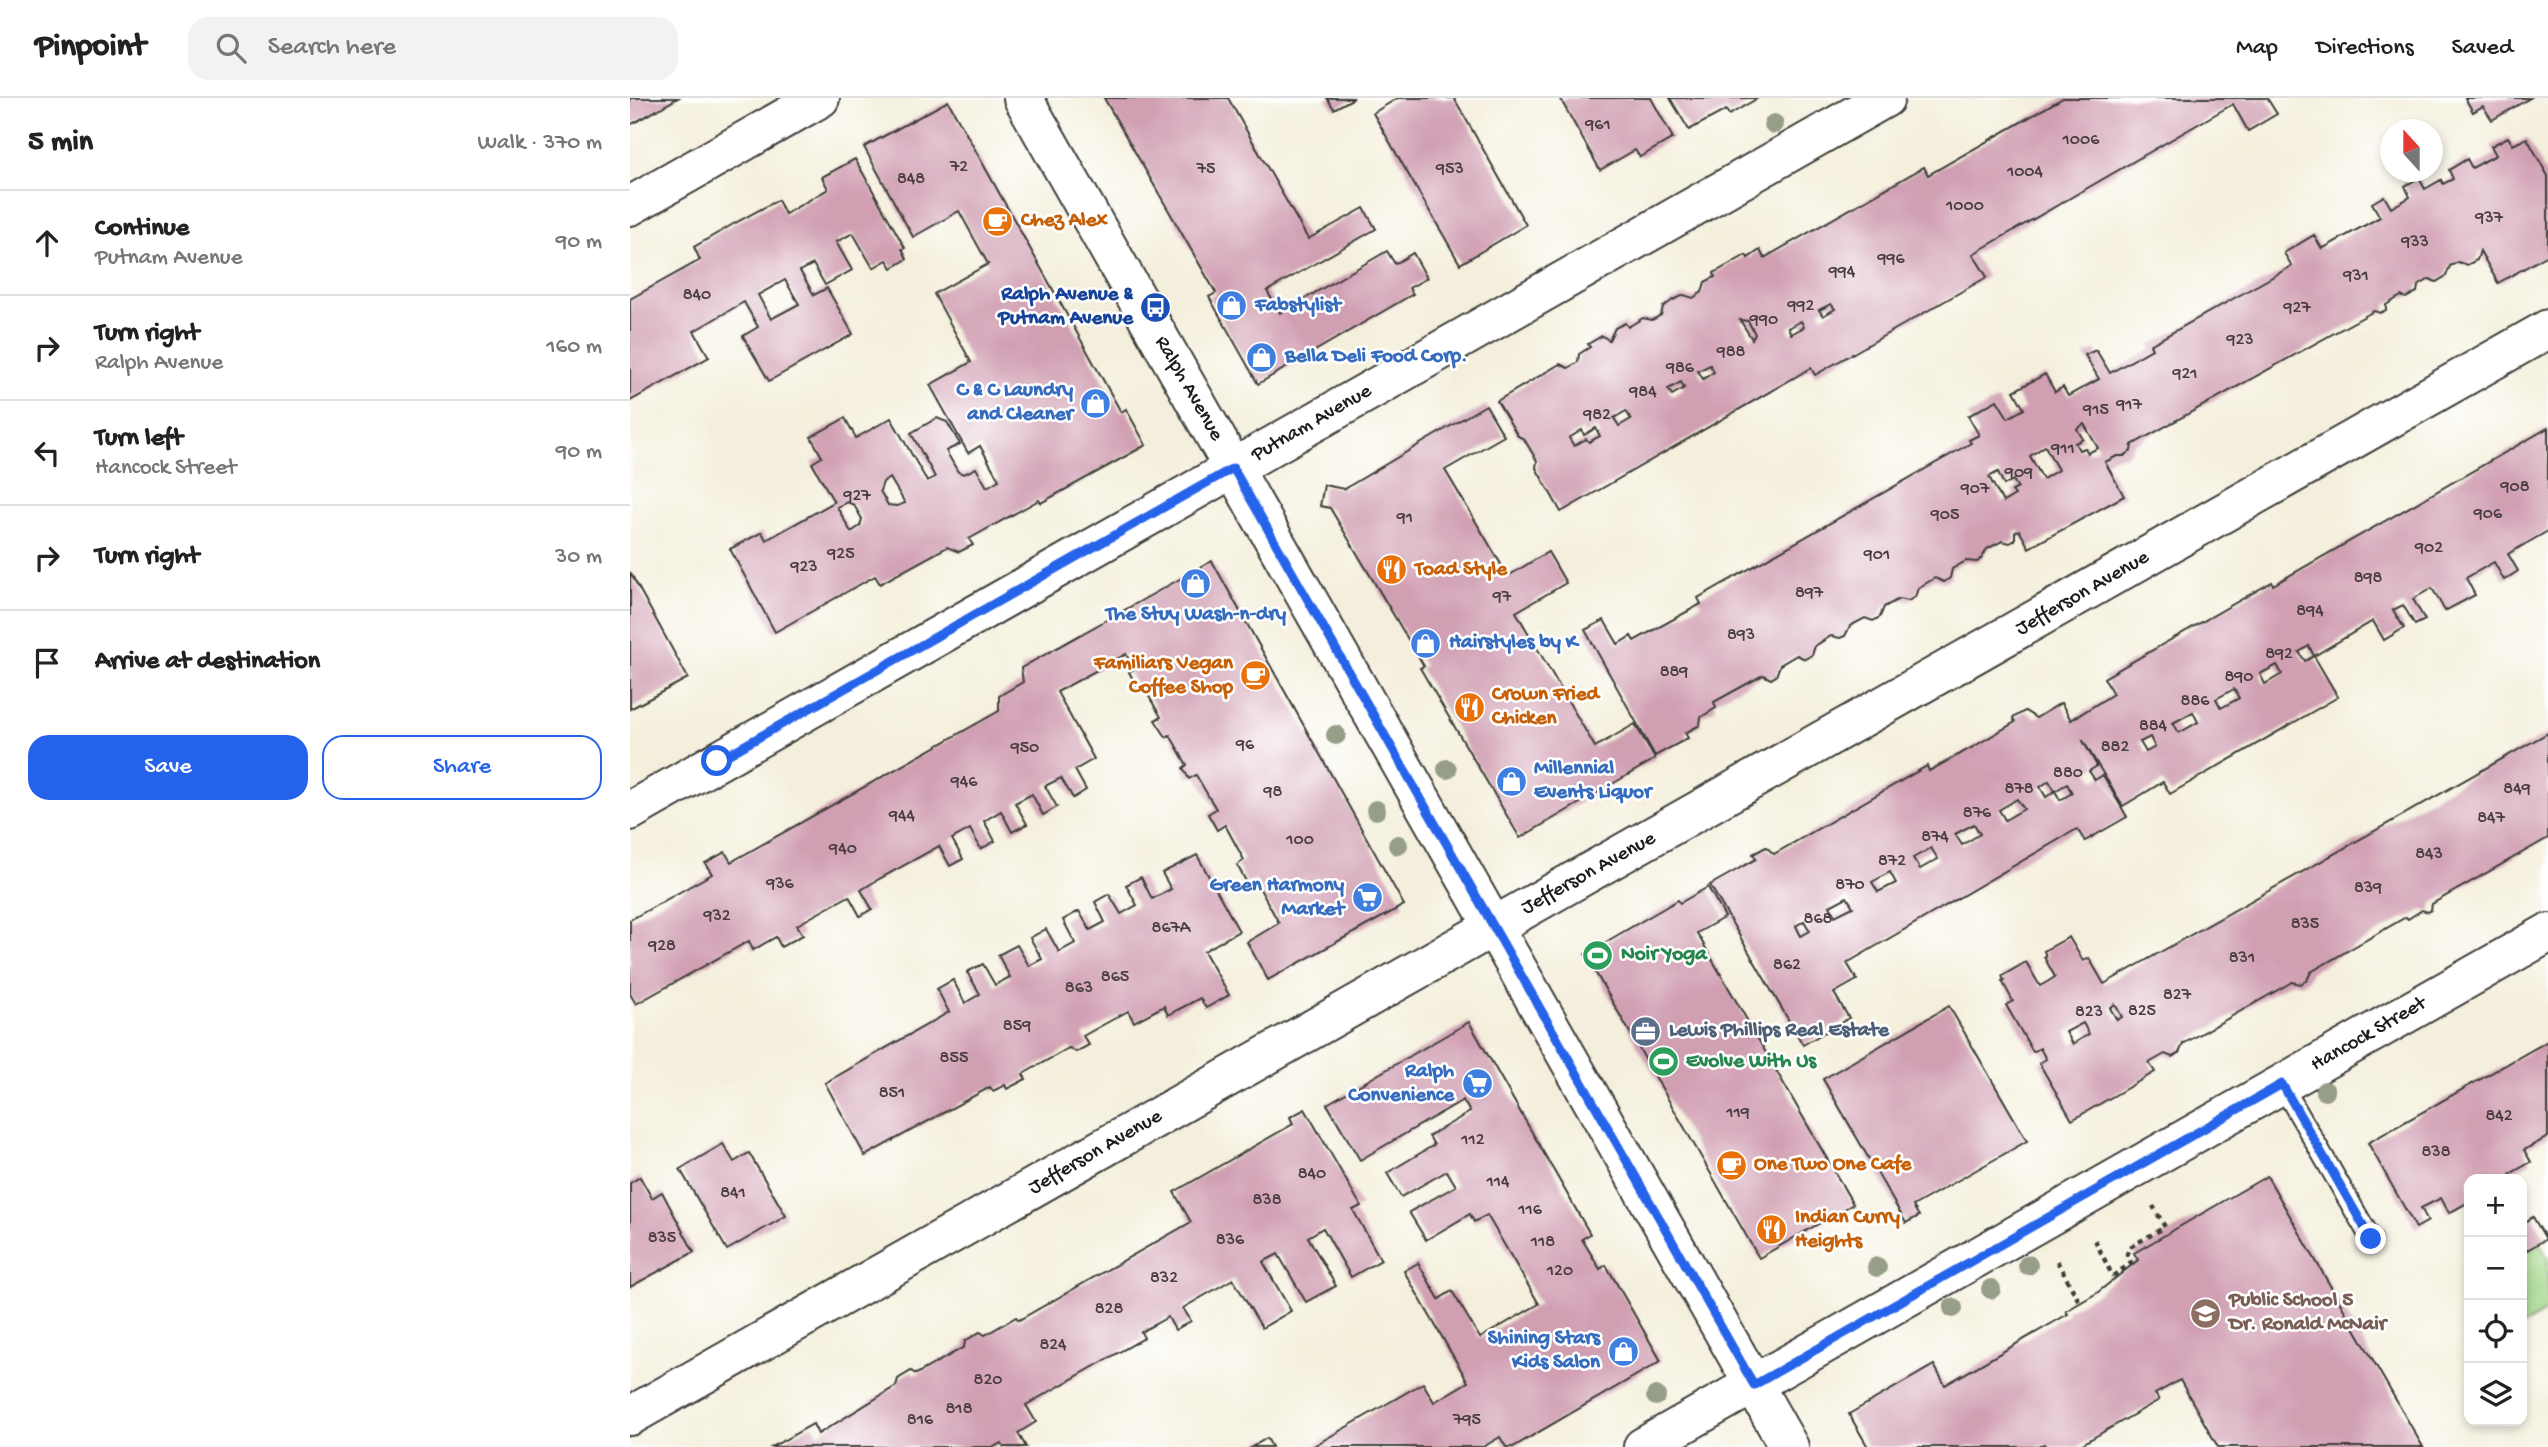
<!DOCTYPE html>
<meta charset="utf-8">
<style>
:root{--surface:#fff;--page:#f2f2f2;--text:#222;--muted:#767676;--line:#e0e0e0;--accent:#2563eb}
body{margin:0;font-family:"Gochi Hand",sans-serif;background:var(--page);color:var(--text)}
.controls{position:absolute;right:21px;bottom:21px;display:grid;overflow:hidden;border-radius:14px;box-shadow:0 4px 10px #0003}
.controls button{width:63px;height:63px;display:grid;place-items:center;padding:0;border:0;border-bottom:2px solid var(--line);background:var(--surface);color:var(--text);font:35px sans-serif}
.compass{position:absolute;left:1750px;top:21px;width:63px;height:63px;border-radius:50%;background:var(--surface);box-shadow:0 4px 10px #0003;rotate:339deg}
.stop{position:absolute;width:21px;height:21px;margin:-16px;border:5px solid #2563eb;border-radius:50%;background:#fff}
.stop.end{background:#2563eb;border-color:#fff;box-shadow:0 2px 7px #0008}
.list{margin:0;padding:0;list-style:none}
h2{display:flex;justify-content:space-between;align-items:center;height:91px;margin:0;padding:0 28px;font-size:30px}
h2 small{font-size:23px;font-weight:400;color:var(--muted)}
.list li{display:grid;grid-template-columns:46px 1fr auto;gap:21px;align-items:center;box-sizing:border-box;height:105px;padding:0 28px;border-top:2px solid var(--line)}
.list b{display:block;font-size:26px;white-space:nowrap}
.list p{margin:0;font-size:23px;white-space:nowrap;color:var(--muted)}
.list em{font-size:23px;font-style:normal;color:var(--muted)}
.actions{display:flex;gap:14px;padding:21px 28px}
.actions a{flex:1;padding:16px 0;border:2px solid var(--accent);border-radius:21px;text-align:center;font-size:24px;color:var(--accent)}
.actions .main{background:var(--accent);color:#fff}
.icon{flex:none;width:38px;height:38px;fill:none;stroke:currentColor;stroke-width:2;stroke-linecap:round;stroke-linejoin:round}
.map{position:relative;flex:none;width:1918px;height:1349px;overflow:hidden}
header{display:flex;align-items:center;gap:42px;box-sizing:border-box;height:98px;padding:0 35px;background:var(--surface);border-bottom:2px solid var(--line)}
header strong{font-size:33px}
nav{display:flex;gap:38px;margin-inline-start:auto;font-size:24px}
.search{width:490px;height:63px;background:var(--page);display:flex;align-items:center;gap:18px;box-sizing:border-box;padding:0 24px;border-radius:21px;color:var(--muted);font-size:26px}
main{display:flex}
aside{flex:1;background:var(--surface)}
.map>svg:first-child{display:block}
</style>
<header>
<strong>Pinpoint</strong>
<div class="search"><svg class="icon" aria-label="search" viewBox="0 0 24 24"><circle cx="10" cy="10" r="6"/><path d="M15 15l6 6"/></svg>Search here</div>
<nav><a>Map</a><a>Directions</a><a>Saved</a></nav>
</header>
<main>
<aside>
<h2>5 min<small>Walk · 370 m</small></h2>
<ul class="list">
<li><svg class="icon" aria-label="ahead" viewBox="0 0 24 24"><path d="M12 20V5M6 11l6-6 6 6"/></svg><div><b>Continue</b><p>Putnam Avenue</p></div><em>90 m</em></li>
<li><svg class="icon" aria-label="right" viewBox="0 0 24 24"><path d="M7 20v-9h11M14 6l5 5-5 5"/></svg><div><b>Turn right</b><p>Ralph Avenue</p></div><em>160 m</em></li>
<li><svg class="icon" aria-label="left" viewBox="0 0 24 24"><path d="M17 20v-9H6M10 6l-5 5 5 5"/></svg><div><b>Turn left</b><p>Hancock Street</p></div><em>90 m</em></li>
<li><svg class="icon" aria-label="right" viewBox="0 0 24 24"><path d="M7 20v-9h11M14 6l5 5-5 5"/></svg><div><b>Turn right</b></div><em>30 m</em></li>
<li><svg class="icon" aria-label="arrive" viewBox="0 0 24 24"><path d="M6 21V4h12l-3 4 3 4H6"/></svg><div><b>Arrive at destination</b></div></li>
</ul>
<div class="actions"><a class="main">Save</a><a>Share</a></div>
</aside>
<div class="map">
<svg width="1918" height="1349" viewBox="0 0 1918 1349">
<rect width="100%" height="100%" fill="#fff"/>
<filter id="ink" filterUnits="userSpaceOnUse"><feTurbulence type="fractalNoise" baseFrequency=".0143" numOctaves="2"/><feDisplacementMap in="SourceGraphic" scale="14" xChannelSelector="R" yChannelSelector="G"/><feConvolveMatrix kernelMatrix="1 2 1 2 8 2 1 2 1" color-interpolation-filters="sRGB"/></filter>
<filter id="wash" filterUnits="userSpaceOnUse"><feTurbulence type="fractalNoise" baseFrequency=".00686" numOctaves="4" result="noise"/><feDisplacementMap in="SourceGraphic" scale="28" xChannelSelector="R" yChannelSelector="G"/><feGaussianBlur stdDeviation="1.57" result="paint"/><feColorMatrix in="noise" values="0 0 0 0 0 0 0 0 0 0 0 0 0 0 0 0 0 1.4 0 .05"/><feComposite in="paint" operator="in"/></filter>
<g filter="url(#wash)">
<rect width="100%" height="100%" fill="#f4efdc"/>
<polygon fill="#9fd485" stroke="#5e7850" stroke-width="2" points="1908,1142 1918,1160 1918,1212 1892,1228 1892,1151"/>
<g id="blocks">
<g fill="#d09fb2" fill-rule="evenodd">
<polygon points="0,0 48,0 0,27"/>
<polygon points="474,0 598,0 678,141 734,110 746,131 637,193 650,215 757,153 765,166 783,155 797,180 779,190 783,196 628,286 579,199 586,195"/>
<polygon points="697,0 724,0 704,11"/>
<polygon points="768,0 824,0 896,127 830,166 743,15"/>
<polygon points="934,0 1021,0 1043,40 1010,59 1005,52 970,72 931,2"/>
<polygon points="1040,0 1128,0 1099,17 1096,12 1059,32"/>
<path d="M1433,0H1637L1647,16L1618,33L1603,6L1343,156L1357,179L1185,277L1181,270L931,414L906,370L907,363L894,341L888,338L867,303L930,266L938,270L948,264L949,256L960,249L958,246L972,238L979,242L985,230L995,225L998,229L1013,220L1022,222L1031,217L1033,209L1043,202L1054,197L1063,200L1072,194L1075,184L1085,179L1084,175L1116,157L1118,160L1130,152L1134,160L1294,69L1298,77ZM1201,206L1205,211L1193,218L1189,212ZM1110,222L1118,223L1125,236L1122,241ZM1171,223L1174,229L1161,236L1158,230ZM1080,267L1084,274L1073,281L1068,273ZM1051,284L1054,290L1042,297L1038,291ZM996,313L1001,321L989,328L984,320ZM966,330L970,338L959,344L956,341L944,348L939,340L952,332L954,337Z"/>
<polygon points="1835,0 1900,0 1862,22 1853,8 1843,14"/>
<path d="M318,3L491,314L496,311L516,347L411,405L409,402L339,441L343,447L329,454L317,449L250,486L245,478L145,534L100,451L132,434L136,442L204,404L182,365L192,359L181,339L215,320L226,340L261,320L297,383L305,379L281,335L307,320L317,324L330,346L316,353L328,374L334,376L346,370L357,389L369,382L350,348L338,355L300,287L341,264L304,196L358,166L329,113L283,139L234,49ZM260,380L275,405L267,408L258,407L250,393L253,384ZM217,404L224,407L232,421L230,428L221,434L207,409Z"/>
<path d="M1878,39L1883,47L1897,40L1918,78V157L1868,185L1850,153L1847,162L1837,167L1828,164L1820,168L1816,178L1806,184L1800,181L1788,188L1787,194L1776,200L1771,198L1756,207V212L1750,215L1744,213L1502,347L1501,353L1494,358H1487L1475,364L1494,398L1399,450L1389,432L1385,434V442L1380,445L1372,443L1357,451L1352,460L1347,464L1336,463L1322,471L1320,480L1314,484L1305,480L1288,490L1285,499L1278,503L1269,501L1254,509L1250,519L1243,523L1235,520L1220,528L1215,538L1210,540L1201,538L1185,548L1182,557L1175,561L1167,557L1150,567L1146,578L1141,581L1133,577L1084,604L1086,610L1071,619L1070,627L1055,635L1058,640L1025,658L955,532L974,522L988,546L1001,538L1004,543L1071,506L1068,500L1341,345L1339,342L1349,337L1338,318L1367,302L1378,320L1394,311L1384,293L1415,276L1425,294L1433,289L1438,298L1469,281L1455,257L1466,252L1480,275L1522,251L1520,247L1662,168L1654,155L1684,137L1692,151L1750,119L1742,105L1754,98L1761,110L1780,99L1775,88L1789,80L1795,91L1811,82L1813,86L1823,81L1819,72L1837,61L1842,70L1866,57L1861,48ZM1454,326L1468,350L1458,355L1455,350L1449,352L1445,345L1453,341L1447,331ZM1415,348L1428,372L1413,381L1400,358ZM1368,374L1374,387L1383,382L1388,390L1382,393L1385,397L1373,404L1359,379Z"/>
<path d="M225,61L275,150L272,151L277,161L262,170L257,162L243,170L223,135L206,144L222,172L195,187L183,166L170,173L184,197L197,190L223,236L139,283L113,238L128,229L114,204L64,233L79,259L0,303V201L70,162L64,149L105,125L148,102L155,116L198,91L192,79ZM155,182L169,206L141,221L128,197Z"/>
<polygon points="856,307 874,338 815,372 878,478 918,454 936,485 886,514 965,649 1005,626 1025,661 890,740 790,570 794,568 700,410 690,408 694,387 714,391"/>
<path d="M1918,330V433L1878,456L1888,473L1874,482L1864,464L1836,480L1845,497L1815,513L1802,490L1783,501L1795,522L1785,527L1773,507L1763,512L1774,530L1754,542L1743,523L1684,558L1679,548L1669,554L1675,563L1684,558L1708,599L1540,696L1533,684L1493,708L1452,641L1467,668L1459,673L1465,682L1473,677L1497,719L1455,743L1447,731L1217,865L1227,882L1204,895L1219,920L1173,947L1080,787L1126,761L1123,756L1136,749L1144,756L1297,668L1299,673L1343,649L1385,624L1383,620L1395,613L1406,620L1431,605L1441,622L1483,596L1474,580L1642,484L1643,487ZM1647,567L1652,576L1635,586L1630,576ZM1604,591L1609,600L1591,610L1586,601ZM1563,614L1568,624L1549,635L1543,625ZM1520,639L1525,649L1516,654L1510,644ZM1419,683L1425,693L1437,686L1442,695L1430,702L1425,693L1416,699L1410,689ZM1387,701L1394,711L1375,722L1369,712ZM1344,726L1350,736L1332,747L1325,736ZM1301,750L1308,761L1290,771L1283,760ZM1260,774L1266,785L1248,794L1242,784ZM1217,799L1223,809L1205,818L1200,808ZM1174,823L1180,833L1171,838L1166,828Z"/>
<polygon points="582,463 774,807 638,882 617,844 649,825 625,782 617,785 607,767 614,762 595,727 587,732 578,716 586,711 566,677 559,681 553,670 557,667 540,637 536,639 525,622 531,619 514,590 509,592 499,574 504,571 496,556 427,594 464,661 445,672 456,692 443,700 431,680 415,688 427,709 413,717 402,696 385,705 397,726 382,734 371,713 354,723 365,743 351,751 340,731 322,741 333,761 320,768 309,748 249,781 231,792 242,811 230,818 219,798 167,827 173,837 151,849 146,839 123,852 119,843 6,906 0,896 0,822 82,776 75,765 95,754 101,764 369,613 369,598 393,584 391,570"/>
<polygon points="0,474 58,580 0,611"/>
<path d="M1918,635V740L1802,806L1801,812L1798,814L1792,812L1778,821L1776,819L1681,874L1677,882L1671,886L1662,884L1553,946L1549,955L1542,959L1535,956L1519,965L1525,974L1442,1022L1409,965L1416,961L1410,950L1403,954L1376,907L1383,903L1372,883L1374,882L1372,878L1396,864L1410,888L1417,884L1425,879L1414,859L1416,858L1414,853L1439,839L1453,863L1459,860L1474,886ZM1485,906L1492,919L1487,922L1480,910ZM1453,925L1459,936L1443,946L1436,934Z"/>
<polygon points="567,757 609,833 574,853 599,897 576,910 570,900 538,917 534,908 504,924 498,913 453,938 459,947 446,954 439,950 393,976 396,981 377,991 375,987 363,993 360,989 235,1058 195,985 319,914 307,891 323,882 335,905 350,896 337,874 353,866 365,887 380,879 368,857 387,847 399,868 412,861 400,840 416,831 429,854 445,845 433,822 449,813 460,832 475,824 465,804 479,796 491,816 507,807 496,787 511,779 522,801 541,791 532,775"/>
<polygon points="1078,789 1095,819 1067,835 1223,1106 1129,1160 955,856 1048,802 1050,805"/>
<polygon points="1319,908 1397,1043 1283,1108 1289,1118 1276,1125 1193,981"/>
<polygon points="839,924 960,1136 952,1141 970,1171 976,1167 1031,1263 883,1349 876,1349 870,1339 853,1349 682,1349 793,1285 804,1304 838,1284 774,1173 788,1165 809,1201 822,1193 850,1240 909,1206 857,1117 844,1124 840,1116 796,1142 779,1114 826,1088 817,1073 771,1099 757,1075 804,1047 799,1038 840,1014 833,1002 730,1062 697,1006"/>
<polygon points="1918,943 1918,1039 1894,1052 1901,1064 1880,1076 1882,1080 1880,1081 1839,1081 1839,1104 1819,1115 1811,1100 1791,1110 1798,1123 1786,1130 1738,1045"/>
<polygon points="675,1011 731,1108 723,1112 751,1162 721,1179 693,1130 678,1139 706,1188 676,1204 648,1156 633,1164 661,1213 632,1230 603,1181 553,1210 561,1223 545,1232 538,1219 511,1234 514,1240 396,1307 406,1324 388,1335 396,1349 374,1349 371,1345 364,1349 142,1349 183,1326 188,1336 266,1288 268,1281 281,1273 286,1276 334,1249 335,1243 350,1234 355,1237 386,1219 389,1222 561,1124 544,1094 663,1026 660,1019"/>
<polygon points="93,1046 104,1064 119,1055 156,1118 97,1152 50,1071"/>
<polygon points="1637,1078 1793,1349 1588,1349 1550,1282 1525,1296 1529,1302 1447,1349 1416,1349 1414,1346 1408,1349 1238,1349 1219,1316 1304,1267 1315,1287 1438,1216 1436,1213 1467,1195 1508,1162 1504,1155"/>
<polygon points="10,1079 22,1100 32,1094 64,1154 0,1189 0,1085"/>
<polygon points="1903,1119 1916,1141 1892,1155 1892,1126"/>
<polygon points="637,1340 642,1349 622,1349"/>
</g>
</g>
</g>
<g filter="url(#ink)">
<use href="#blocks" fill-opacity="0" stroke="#3c3c39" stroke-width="2"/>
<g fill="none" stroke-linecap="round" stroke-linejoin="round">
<defs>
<polyline id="lane" points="1652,987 1741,1141"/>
<g id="street">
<polyline points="393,0 1159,1349"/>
<polyline points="0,108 190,0"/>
<polyline points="0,713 1255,0"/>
<polyline points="0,1318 1918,231"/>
<polyline points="1013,1349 1918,835"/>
</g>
</defs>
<use href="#lane" stroke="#3c3c39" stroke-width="23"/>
<use href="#street" stroke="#3c3c39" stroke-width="42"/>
<g stroke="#3c3c39" stroke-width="4.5" stroke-dasharray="5 5" stroke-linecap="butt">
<polyline points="1465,1142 1483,1179"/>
<polyline points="1427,1163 1450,1205"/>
<polyline points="1483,1178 1501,1165 1497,1156 1500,1149 1535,1129 1523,1108"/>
</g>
<use href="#lane" stroke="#fff" stroke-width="19"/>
<use href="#street" stroke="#fff" stroke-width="38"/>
</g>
<g fill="#969e87">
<circle cx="1144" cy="26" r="10"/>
<circle cx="706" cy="637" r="10"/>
<circle cx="817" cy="671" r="10"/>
<circle cx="746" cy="712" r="10"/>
<circle cx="768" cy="747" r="10"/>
<circle cx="1695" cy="993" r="10"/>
<circle cx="1398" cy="1167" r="10"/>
<circle cx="1247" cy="1169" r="10"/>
<circle cx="1361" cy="1191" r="10"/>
<circle cx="1323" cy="1210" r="10"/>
<circle cx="1026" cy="1298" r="10"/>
</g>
</g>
<g fill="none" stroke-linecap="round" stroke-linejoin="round" filter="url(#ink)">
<polyline stroke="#2563eb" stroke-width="9" points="87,663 603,370 1124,1287 1652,986 1741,1141"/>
</g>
<defs>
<symbol id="cafe-disc" viewBox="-11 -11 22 22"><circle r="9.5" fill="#e8710a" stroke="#fff"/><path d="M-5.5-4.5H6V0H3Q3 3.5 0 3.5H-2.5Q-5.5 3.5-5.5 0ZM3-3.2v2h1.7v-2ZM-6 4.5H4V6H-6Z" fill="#fff"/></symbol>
<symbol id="shop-disc" viewBox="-11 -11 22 22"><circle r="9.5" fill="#3f7fe0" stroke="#fff"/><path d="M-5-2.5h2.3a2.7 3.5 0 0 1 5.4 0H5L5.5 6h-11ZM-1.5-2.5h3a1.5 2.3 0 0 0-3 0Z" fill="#fff"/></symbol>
<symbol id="bus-disc" viewBox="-11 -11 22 22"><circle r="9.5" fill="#1a4fb4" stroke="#fff"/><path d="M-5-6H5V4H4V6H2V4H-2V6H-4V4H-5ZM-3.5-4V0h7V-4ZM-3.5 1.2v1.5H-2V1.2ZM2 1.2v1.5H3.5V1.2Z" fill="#fff"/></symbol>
<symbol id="restaurant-disc" viewBox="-11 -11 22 22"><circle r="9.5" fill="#e8710a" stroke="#fff"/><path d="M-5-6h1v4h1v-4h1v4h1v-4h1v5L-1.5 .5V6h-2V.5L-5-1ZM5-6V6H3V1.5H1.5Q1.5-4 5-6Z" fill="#fff"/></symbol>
<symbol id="supermarket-disc" viewBox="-11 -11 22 22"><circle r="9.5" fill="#3f7fe0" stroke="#fff"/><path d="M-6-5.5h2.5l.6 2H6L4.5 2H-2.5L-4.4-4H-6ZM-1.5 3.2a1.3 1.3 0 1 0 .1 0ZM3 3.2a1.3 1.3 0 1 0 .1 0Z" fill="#fff"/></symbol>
<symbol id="stadium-disc" viewBox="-11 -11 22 22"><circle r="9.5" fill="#2e9e5b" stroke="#fff"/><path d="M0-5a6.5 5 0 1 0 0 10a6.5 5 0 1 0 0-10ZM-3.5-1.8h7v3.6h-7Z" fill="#fff"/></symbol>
<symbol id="office-disc" viewBox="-11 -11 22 22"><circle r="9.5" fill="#5c6f8a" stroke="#fff"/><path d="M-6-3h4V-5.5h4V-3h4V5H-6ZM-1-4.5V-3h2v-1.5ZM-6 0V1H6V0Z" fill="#fff"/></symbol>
<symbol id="school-disc" viewBox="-11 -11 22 22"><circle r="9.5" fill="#8d6e63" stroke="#fff"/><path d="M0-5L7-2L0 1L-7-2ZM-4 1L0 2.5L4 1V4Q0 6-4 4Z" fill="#fff"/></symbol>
</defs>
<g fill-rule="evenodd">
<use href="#cafe-disc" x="350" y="106" width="35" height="35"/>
<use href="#shop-disc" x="584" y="190" width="35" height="35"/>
<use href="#bus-disc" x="508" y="192" width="35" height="35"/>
<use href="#shop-disc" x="614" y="242" width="35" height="35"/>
<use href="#shop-disc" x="448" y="288" width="35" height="35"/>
<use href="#restaurant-disc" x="744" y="454" width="35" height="35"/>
<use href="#shop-disc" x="548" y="468" width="35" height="35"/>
<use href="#shop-disc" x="778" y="528" width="35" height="35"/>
<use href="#cafe-disc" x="608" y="560" width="35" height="35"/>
<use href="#restaurant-disc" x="822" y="592" width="35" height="35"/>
<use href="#shop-disc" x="864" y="666" width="35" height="35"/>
<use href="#supermarket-disc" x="720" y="782" width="35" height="35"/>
<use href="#stadium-disc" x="950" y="840" width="35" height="35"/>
<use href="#office-disc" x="998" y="916" width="35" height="35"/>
<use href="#stadium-disc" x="1016" y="946" width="35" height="35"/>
<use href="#supermarket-disc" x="830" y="968" width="35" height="35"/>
<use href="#cafe-disc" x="1084" y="1050" width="35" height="35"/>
<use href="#restaurant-disc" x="1124" y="1114" width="35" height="35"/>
<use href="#school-disc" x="1558" y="1198" width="35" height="35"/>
<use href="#shop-disc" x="976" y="1236" width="35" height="35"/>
</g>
<g text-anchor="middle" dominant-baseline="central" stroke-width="5" stroke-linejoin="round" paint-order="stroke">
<g font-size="18" fill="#493d42">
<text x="968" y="27">961</text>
<text x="1451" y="42">1006</text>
<text x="329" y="69">72</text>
<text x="576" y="71">75</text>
<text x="820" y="71">953</text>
<text x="1395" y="74">1004</text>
<text x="281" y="81">848</text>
<text x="1335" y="108">1000</text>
<text x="1859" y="120">937</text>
<text x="1785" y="144">933</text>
<text x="1261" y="161">996</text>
<text x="1212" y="174">994</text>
<text x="1726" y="178">931</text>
<text x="67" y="197">840</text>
<text x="1171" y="208">992</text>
<text x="1667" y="210">927</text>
<text x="1134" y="222">990</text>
<text x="1610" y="242">923</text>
<text x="1101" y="254">988</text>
<text x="1050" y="270">986</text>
<text x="1555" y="276">921</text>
<text x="1013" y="294">984</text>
<text x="1499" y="307">917</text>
<text x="1466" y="312">915</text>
<text x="967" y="317">982</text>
<text x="1433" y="351">911</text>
<text x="1389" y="375">909</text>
<text x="1885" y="389">908</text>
<text x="1345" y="391">907</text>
<text x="227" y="398">927</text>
<text x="1858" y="416">906</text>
<text x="1315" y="417">905</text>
<text x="775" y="420">91</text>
<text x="1799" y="450">902</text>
<text x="211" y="456">925</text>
<text x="1247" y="457">901</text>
<text x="174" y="469">923</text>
<text x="1738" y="480">898</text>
<text x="1179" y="495">897</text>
<text x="872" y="499">97</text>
<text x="1680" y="513">894</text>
<text x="1111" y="537">893</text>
<text x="1649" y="556">892</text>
<text x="1044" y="574">889</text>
<text x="1609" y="579">890</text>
<text x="1565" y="603">886</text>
<text x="1523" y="628">884</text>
<text x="615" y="647">96</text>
<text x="1485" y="649">882</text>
<text x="395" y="650">950</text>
<text x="1438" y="675">880</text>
<text x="334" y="684">946</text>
<text x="1389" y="691">878</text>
<text x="1887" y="691">849</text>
<text x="643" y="694">98</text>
<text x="1347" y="715">876</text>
<text x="272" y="718">944</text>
<text x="1861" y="720">847</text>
<text x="1305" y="739">874</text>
<text x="670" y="742">100</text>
<text x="213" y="751">940</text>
<text x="1799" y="756">843</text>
<text x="1262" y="763">872</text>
<text x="150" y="786">936</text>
<text x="1220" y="787">870</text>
<text x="1738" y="790">839</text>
<text x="87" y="818">932</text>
<text x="1188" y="821">868</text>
<text x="1675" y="826">835</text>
<text x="541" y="830">867A</text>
<text x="32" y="848">928</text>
<text x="1612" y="860">831</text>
<text x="1157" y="867">862</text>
<text x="485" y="879">865</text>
<text x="449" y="890">863</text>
<text x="1547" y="897">827</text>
<text x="1512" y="913">825</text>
<text x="1459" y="914">823</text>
<text x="387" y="928">859</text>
<text x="324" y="960">855</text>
<text x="262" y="995">851</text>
<text x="1108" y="1015">119</text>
<text x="1869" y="1018">842</text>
<text x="843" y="1042">112</text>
<text x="1806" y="1054">838</text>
<text x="682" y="1076">840</text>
<text x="868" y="1084">114</text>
<text x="103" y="1095">841</text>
<text x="637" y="1102">838</text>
<text x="900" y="1112">116</text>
<text x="32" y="1140">835</text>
<text x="600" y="1142">836</text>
<text x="913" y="1144">118</text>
<text x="930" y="1173">120</text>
<text x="534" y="1180">832</text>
<text x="479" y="1211">828</text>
<text x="423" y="1247">824</text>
<text x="358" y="1282">820</text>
<text x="329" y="1311">818</text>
<text x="290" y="1322">816</text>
<text x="837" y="1322">795</text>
</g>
<g font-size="21" font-weight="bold" fill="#c56008" stroke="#fff" text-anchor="start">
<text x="391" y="123">Chez Alex</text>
<text x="785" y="472">Toad Style</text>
<text x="603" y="566" text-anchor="end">Familiars Vegan<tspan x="603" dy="24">Coffee Shop</tspan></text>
<text x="862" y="597">Crown Fried<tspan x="862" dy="24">Chicken</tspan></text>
<text x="1124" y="1067">One Two One Cafe</text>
<text x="1165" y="1120">Indian Curry<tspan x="1165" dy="24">Heights</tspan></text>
</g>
<g font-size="21" font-weight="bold" fill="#164399" stroke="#fff" text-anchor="end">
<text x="503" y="197">Ralph Avenue &amp;<tspan x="503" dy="24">Putnam Avenue</tspan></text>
</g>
<g font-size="21" font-weight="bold" fill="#366cbe" stroke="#fff" text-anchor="start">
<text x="625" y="208">Fabstylist</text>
<text x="655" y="259">Bella Deli Food Corp.</text>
<text x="443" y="293" text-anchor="end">C &amp; C Laundry<tspan x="443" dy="24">and Cleaner</tspan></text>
<text x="566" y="517" text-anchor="middle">The Stuy Wash-n-dry</text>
<text x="819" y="545">Hairstyles by K</text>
<text x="904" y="671">Millennial<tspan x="904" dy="24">Events Liquor</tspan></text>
<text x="714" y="788" text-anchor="end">Green Harmony<tspan x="714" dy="24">Market</tspan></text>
<text x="824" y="974" text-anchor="end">Ralph<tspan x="824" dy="24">Convenience</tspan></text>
<text x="970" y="1241" text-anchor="end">Shining Stars<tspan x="970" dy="24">Kids Salon</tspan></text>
</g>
<g font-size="21" fill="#1c1c1c" stroke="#fff">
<text transform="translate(558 291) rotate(60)">Ralph Avenue</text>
<text transform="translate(682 326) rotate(-30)">Putnam Avenue</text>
<text transform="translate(1453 496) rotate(-30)">Jefferson Avenue</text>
<text transform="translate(959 776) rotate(-29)">Jefferson Avenue</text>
<text transform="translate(1739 937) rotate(-30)">Hancock Street</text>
<text transform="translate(466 1055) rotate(-30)">Jefferson Avenue</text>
</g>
<g font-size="21" font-weight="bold" fill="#27864d" stroke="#fff" text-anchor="start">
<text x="991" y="857">Noir Yoga</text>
<text x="1056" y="964">Evolve With Us</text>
</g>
<g font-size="21" font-weight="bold" fill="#4e5e75" stroke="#fff" text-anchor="start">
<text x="1039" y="933">Lewis Phillips Real Estate</text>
</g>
<g font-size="21" font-weight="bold" fill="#785e54" stroke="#fff" text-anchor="start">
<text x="1599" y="1203">Public School 5<tspan x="1599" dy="24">Dr. Ronald McNair</tspan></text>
</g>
</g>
</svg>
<div class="controls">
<button>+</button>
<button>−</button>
<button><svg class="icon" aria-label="locate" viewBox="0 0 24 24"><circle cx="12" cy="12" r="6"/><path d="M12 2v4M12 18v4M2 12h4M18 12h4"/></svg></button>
<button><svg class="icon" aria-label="layers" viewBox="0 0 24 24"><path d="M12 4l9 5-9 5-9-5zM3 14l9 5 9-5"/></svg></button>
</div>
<svg class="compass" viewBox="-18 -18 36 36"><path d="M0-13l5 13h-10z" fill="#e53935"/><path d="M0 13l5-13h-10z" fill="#767676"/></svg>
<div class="stop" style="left:87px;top:663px"></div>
<div class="stop end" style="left:1741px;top:1141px"></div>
</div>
</main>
